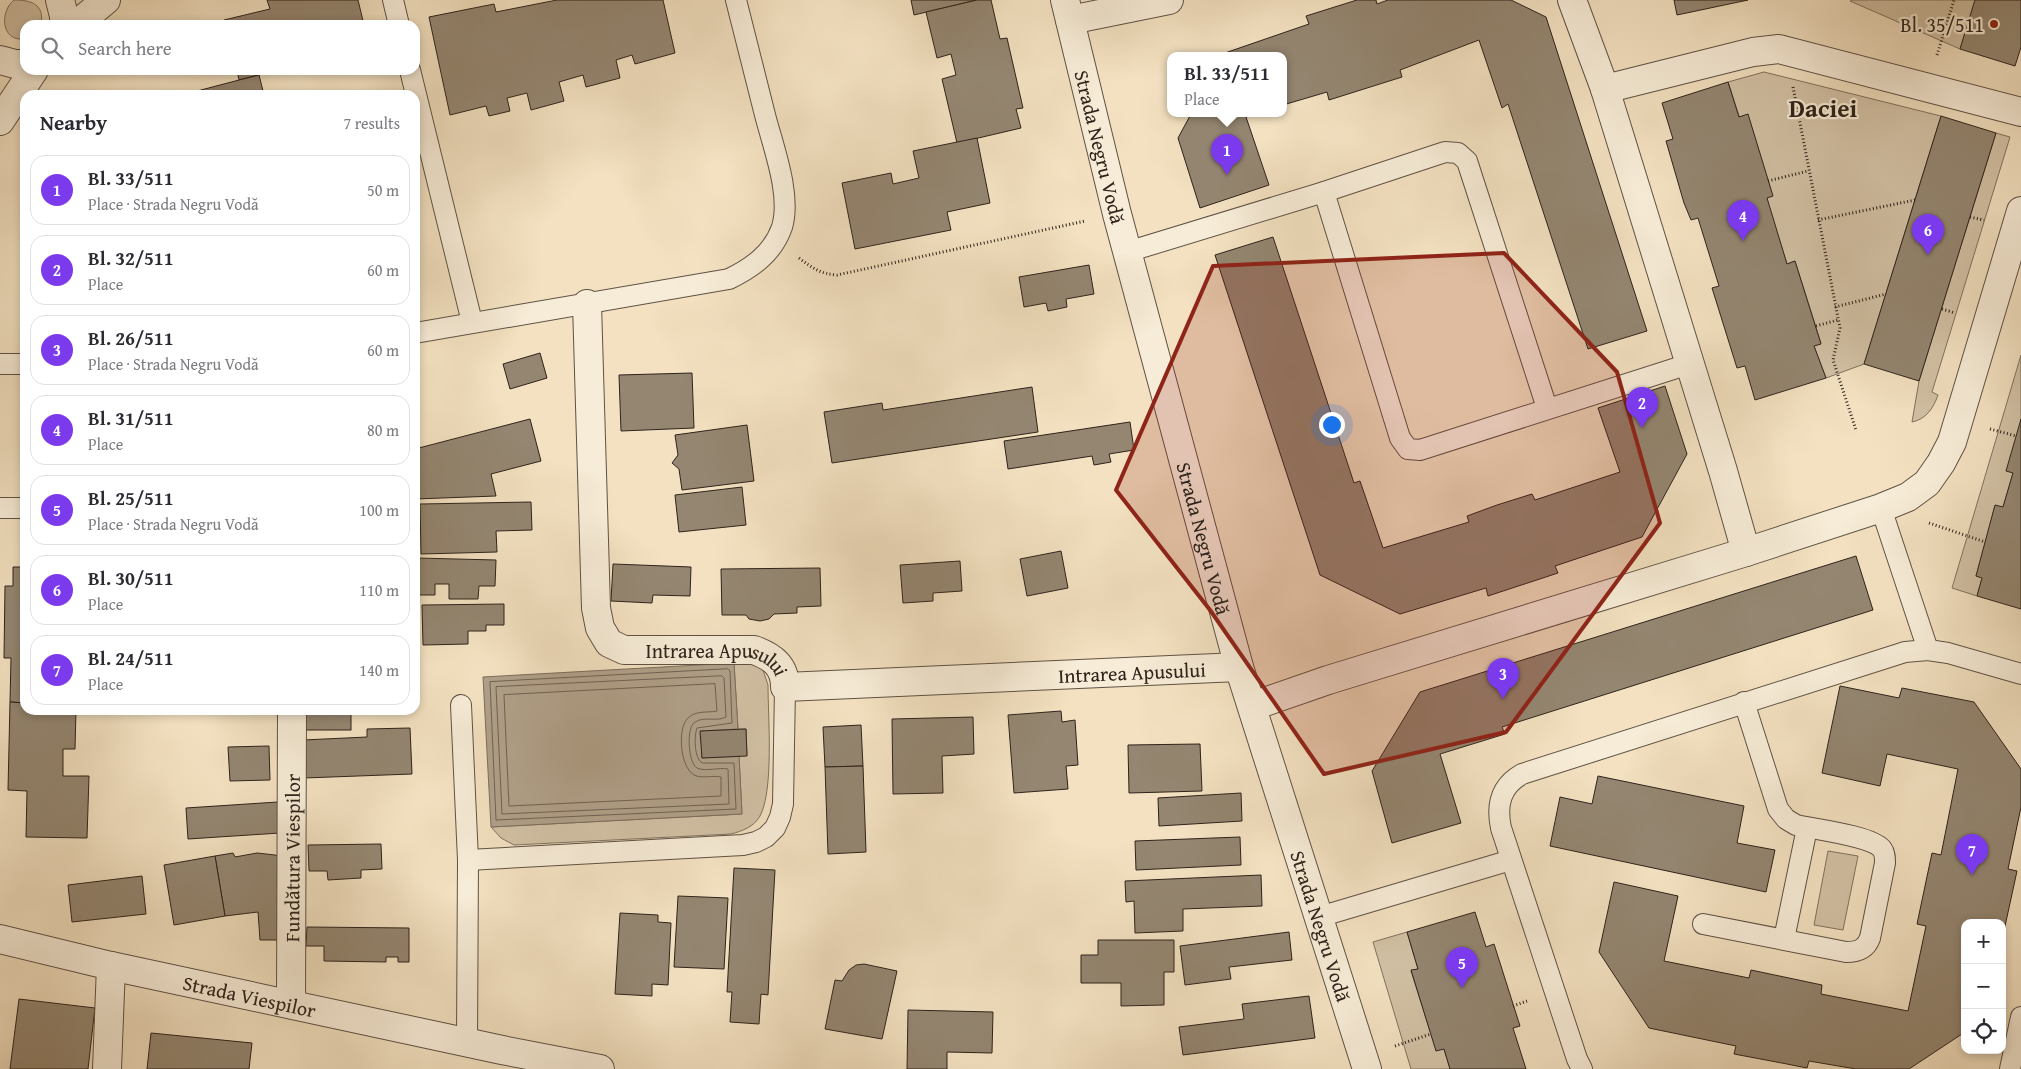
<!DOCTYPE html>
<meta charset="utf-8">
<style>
:root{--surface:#fff;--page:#f7f7f7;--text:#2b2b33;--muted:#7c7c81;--line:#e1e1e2;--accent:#7c3aed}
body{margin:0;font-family:"Gentium Book Plus",serif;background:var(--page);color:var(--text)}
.controls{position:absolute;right:15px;bottom:15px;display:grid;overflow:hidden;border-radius:10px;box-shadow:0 2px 8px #0003}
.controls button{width:45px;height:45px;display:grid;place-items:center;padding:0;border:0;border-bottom:1px solid var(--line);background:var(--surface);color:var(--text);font:25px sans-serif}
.you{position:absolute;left:1331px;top:424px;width:18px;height:18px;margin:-12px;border:4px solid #fff;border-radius:50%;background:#1a73e8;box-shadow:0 0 0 8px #1a73e833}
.badge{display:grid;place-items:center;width:32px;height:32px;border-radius:50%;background:var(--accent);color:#fff;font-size:16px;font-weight:700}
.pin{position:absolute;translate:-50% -41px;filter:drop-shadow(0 1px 2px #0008)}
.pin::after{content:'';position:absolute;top:26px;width:18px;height:15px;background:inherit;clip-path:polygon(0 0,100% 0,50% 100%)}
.popup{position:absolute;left:1167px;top:52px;width:120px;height:65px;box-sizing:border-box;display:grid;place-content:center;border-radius:10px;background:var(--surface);filter:drop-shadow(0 1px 4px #0005);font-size:16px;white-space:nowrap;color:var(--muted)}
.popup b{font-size:19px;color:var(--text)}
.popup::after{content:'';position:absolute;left:50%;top:100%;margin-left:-10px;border:10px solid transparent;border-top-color:var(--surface)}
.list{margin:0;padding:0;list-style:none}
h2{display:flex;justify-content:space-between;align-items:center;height:65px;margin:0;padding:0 20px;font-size:21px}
h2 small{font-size:16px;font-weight:400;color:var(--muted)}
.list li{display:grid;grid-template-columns:32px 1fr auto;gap:15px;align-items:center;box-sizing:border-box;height:70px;margin:0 10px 10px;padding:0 10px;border:1px solid var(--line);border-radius:15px}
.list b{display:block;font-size:19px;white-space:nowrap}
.list p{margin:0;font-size:16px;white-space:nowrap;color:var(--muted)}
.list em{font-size:16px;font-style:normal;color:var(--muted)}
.icon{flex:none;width:28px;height:28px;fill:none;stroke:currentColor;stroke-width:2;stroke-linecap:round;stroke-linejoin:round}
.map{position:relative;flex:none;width:2021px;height:1069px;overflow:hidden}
.search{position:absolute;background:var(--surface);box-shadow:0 2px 8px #0003;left:20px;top:20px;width:400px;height:55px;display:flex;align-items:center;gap:12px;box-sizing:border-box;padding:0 18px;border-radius:15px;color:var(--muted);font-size:19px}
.panel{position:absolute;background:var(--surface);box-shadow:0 2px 8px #0003;left:20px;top:90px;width:400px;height:625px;border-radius:15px}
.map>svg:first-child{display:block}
</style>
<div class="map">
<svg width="2021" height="1069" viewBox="0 0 2021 1069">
<rect width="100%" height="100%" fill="#f3e1c1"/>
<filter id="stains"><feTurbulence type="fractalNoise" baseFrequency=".004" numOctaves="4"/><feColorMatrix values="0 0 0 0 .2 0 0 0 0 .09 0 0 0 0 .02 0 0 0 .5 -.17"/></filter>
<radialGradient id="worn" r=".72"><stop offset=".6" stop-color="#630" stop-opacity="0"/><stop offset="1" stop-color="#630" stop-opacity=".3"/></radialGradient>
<g fill="#d2c1a5" stroke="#807260">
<path d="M14,0C31,0 45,4 41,25H25V39C0,42 0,11 14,0Z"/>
<polygon points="1852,0 1975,0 1960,49 1850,1"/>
<polygon points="1764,72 1941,116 1864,364 1826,378 1814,346 1821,343 1795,261 1787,264 1728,82"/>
<path d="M1996,133L2010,137L1932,392L1938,395C1933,409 1926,419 1912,422L1919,381Z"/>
<polygon points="2021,355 2021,419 2013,473 2003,507 1995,506 1976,576 1982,578 1977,596 1952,588"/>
<path d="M734,663L752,664L763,670L768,685C768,716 774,790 760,816C754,827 742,831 731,834L514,845L501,838L491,827L742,814L739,756L747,755L746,729H738Z"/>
<polygon points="1828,851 1858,856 1843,930 1814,925"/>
<polygon points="1407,932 1418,969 1411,971 1431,1034 1444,1049 1450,1069 1411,1069 1373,942"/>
</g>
<polygon fill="#b0a089" stroke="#7c6e5d" points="734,663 738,729 701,731 702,758 739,756 742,814 491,827 483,677"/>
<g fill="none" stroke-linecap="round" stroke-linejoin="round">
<g stroke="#6f6252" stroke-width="1">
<path d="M728,669L730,671L732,723L697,728C694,736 694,758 702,763H734L736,809L496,820L490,682Z"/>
<path d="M722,676L724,678L726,717C717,722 704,716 695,722C686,727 688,763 697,768C706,772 719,767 728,769L729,804L502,814L496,687Z"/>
<path d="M715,684L717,711C708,713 696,710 688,718C677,728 680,767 694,775C702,779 712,775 721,777V796L509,806L504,695Z"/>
</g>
</g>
<g fill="#948671" stroke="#2e231b">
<polygon points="267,0 358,0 364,25 225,25 224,20 270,9"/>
<polygon points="557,0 663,0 675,53 635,64 632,55 616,60 620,78 586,87 583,75 559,82 564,101 531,110 527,93 507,98 510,111 489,116 486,106 450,115 429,17 494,4 496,12"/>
<polygon points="911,0 977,0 914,15"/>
<polygon points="977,0 991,0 1000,39 1007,38 1023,108 1016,109 1021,128 957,143 942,79 956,75 951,54 937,58 926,12"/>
<polygon points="1357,0 1376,0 1377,4 1388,0 1511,0 1546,17 1647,331 1588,349 1508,104 1502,108 1479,40 1400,70 1402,77 1329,100 1327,92 1283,105 1283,56 1221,56 1222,54 1309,24 1306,16"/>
<polygon points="1674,0 1748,0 1677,15"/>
<polygon points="1975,0 2021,0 2021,47 2015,66 1960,49"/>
<polygon points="237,70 278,70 239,80"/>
<polygon points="259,75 264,95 182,95 239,80"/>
<polygon points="1728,82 1739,117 1748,114 1773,196 1767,198 1787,264 1795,261 1821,344 1814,346 1826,378 1755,400 1745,366 1737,368 1712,288 1719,286 1698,218 1691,220 1684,203 1666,141 1673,139 1662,103"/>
<polygon points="1191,114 1256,114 1246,117 1269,185 1200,208 1178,138"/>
<polygon points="1941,116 1996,133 1919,381 1864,364"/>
<polygon points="977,138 990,203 947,212 951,230 855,249 842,183 891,173 893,184 919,178 913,151"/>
<polygon points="1273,237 1354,483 1360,481 1383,548 1469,522 1467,516 1497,505 1532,494 1535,500 1620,472 1598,408 1665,386 1687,454 1642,537 1555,566 1558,573 1488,596 1486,588 1400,614 1320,575 1215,255"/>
<polygon points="1089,265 1094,294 1066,299 1067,307 1048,311 1046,303 1024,307 1019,277"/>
<polygon points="540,353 547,378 510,389 503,364"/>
<polygon points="692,373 694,428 621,431 619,375"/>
<polygon points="1032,387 1038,432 832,463 824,412 882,403 883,410"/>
<polygon points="530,419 541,461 491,474 496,496 415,499 415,449"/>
<polygon points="2021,419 2021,609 1977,596 1982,578 1976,576 1995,505 2003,507 2013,473 2006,471"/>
<polygon points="1130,422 1134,450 1109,454 1111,462 1094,465 1092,456 1008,469 1004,441"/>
<polygon points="747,425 754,481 682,490 679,469 672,463 678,455 675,435"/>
<polygon points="742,487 746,525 679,532 675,495"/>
<polygon points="531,502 532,530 496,531 497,552 421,554 420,504"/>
<polygon points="1061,551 1068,588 1027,596 1020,559"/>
<polygon points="1856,556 1873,610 1502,727 1505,734 1440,754 1461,823 1392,843 1372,771 1420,692"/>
<polygon points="417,558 496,560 495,586 479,586 478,599 449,599 449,584 435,584 435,595 416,595"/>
<polygon points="960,561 962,591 933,593 933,601 903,603 900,565"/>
<polygon points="613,564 691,567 690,596 653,595 652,603 611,601"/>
<polygon points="13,567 25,567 25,703 10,702 11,658 4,658 5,586 13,586"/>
<polygon points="820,568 821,606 797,607 797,613 774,614 769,619 760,621 749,619 746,615 722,615 721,569"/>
<polygon points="504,604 504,625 486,625 486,631 468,631 468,644 423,645 422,605"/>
<polygon points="1840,686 1899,698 1902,688 1974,702 2021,769 2021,807 2008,869 2017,871 2002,940 2002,923 1965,923 1965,1032 1909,1069 1856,1069 1809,1061 1807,1068 1787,1064 1734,1054 1736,1046 1649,1028 1599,952 1614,882 1678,896 1664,961 1749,978 1751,970 1822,985 1821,994 1908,1011 1926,926 1917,924 1932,853 1941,855 1958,769 1887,754 1880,786 1822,773"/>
<polygon points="10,702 25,703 25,710 76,710 75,749 63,749 63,776 89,776 87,838 26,837 27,791 8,790"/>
<rect x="306" y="710" width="45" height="20"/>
<polygon points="1061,711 1062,722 1075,720 1078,765 1066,766 1068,789 1014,793 1008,715"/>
<polygon points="973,717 974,754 942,756 943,793 893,794 892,719"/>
<polygon points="861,725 863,766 825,767 823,727"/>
<polygon points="410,728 412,774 304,778 303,740 367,737 367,729"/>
<polygon points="746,729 747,756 702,758 700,731"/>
<polygon points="1200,744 1202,791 1129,793 1128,745"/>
<polygon points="269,746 270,780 230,781 228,747"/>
<polygon points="863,766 866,852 828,854 825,767"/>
<polygon points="1598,776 1744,806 1737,843 1775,850 1766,892 1550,846 1560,797 1592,804"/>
<polygon points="1241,793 1242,821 1159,826 1158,798"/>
<polygon points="278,802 280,833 188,839 186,808"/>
<polygon points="1240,837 1241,865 1136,870 1135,841"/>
<polygon points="381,844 382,869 361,870 361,878 328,880 327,871 309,871 308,845"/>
<polygon points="233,853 235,857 257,853 275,855 285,858 285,940 260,940 258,912 225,916 215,856"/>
<polygon points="215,856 225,916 174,925 164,865"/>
<polygon points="734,868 775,870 768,995 761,994 759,1024 730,1022 732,992 727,992"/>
<polygon points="1261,875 1262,906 1183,909 1183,931 1135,933 1134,901 1126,902 1125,881"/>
<polygon points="142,876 146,914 72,922 68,885"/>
<polygon points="678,896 728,898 724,969 674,967"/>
<polygon points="1475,912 1486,947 1494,944 1520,1026 1513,1028 1526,1069 1450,1069 1444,1049 1436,1051 1411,970 1418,969 1407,932"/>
<polygon points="620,913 658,915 658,922 671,923 668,985 652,984 652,996 615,994"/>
<polygon points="307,927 409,928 409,962 398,962 398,957 386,957 386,962 324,961 324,946 306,946"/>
<polygon points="1289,932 1292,960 1229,967 1231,979 1185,985 1180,946"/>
<polygon points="1098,940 1174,940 1174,972 1164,972 1164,1005 1121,1006 1121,983 1081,983 1081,955 1098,955"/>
<polygon points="864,964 897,971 882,1039 825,1029 835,980 842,981 849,970 856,965"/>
<polygon points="1309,996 1315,1038 1183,1055 1179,1027 1244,1019 1242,1004"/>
<polygon points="19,999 95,1008 88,1069 10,1069"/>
<polygon points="908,1010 993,1012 992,1053 947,1052 947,1069 907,1069"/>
<polygon points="151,1033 252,1043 249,1069 147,1069"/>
</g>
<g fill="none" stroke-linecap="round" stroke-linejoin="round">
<defs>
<g id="service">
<polyline points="393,0 399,25"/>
<polyline points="410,70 472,322"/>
<polyline points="1324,192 1400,438 1408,449 1420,450 1689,364"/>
<polyline points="1127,252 1324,192 1445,152 1458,153 1467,161 1547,408"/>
<path d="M415,333L729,279C752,268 773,253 782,227C792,194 772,144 764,111C755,74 745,37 736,0"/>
<polyline points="0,364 25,364"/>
<polyline points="0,508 25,508"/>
<polyline points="1881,508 1928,650"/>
<polyline points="461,705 468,860"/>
<polyline points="1319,917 1511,860"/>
<path d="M1703,924L1846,952C1858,952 1866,949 1870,938L1885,863C1885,858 1885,853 1882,849C1872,836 1814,829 1796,825L1786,819L1778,809L1744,702"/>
<polyline points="1784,939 1807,828"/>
<polyline points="467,1043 468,860 743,845 756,842 766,837 775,828 780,817 783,804 785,687"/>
<path d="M1582,1069L1577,1059L1501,828C1496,804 1501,786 1522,774L1905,652L1928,650L1948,653L2021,674"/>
<polyline points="2010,1069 2021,1017"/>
</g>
<g id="minor">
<polyline points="60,0 64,16 64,25"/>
<path id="s1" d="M1065,0L1117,214L1239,667L1367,1069"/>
<polyline points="1572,0 1605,89 1723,471 1746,552"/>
<polyline points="1070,20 1169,0"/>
<polyline points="76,25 106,0"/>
<polyline points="0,60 15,64 25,64"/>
<polyline points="1605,89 1753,52 1779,49 2021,112"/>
<polyline points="0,121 34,70"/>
<path id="s2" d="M587,304L596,608L600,628L609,643L624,650H754C773,657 785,666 785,687L1239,667"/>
<polyline points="1253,706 1328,680 1746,552 1881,508 1908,497 1927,483 1941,463 1952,442 2021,211"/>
<path id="s3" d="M0,939L111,966L502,1050L600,1069"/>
<path id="s4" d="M291,1004L292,710"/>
<polyline points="107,1069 111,966"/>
</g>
</defs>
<use href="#service" stroke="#5f5244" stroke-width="22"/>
<use href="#minor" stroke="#5f5244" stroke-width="30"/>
<g stroke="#2e231b" stroke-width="3" stroke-dasharray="1 2.5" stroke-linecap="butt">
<polyline points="1937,55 1954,0"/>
<polyline points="1793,87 1840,328 1833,360 1856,430"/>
<polyline points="1768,181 1808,171"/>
<polyline points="1970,217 1984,220"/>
<polyline points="1818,220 1915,200"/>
<path d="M799,258C812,268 821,274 837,275L1085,221"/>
<polyline points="1835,307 1886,294"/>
<polyline points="1942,309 1955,313"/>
<polyline points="1816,326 1838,320"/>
<polyline points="1990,429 2016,436"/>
<polyline points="1929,523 1985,542"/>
<polyline points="1513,1006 1527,1001"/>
<polyline points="1395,1046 1431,1034"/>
</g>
<use href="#service" stroke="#f7ecd7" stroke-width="20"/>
<use href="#minor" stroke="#f7ecd7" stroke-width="28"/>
</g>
<path fill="#8f2418" fill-opacity="0.2" stroke="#8f2418" stroke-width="4" stroke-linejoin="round" d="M1504,253L1617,372L1660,523L1506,732L1324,774L1210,610L1116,490L1213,266Z"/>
<circle fill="#8f2418" stroke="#f7ecd7" stroke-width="2" cx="1994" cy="24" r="5"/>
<g text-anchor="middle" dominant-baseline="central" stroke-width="4.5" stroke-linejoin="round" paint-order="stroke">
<g font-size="20" fill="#2e231b" stroke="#f7ecd7" text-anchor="end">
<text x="1984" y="24">Bl. 35/511</text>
</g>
<g font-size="20" fill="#2e231b" stroke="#f7ecd7">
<text stroke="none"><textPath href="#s1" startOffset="151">Strada Negru Vodă</textPath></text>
<text stroke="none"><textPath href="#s1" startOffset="556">Strada Negru Vodă</textPath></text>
<text stroke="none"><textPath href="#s2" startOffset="454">Intrarea Apusului</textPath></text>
<text stroke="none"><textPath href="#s2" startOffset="888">Intrarea Apusului</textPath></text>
<text stroke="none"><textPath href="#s4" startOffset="146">Fundătura Viespilor</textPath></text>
<text stroke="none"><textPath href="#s1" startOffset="961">Strada Negru Vodă</textPath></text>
<text stroke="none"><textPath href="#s3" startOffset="256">Strada Viespilor</textPath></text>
</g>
<g font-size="25" font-weight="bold" fill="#2e231b" stroke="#f7ecd7">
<text x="1823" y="108">Daciei</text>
</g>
</g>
<rect width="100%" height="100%" filter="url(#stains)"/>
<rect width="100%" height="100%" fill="url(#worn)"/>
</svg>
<div class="controls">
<button>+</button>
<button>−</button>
<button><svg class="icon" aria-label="locate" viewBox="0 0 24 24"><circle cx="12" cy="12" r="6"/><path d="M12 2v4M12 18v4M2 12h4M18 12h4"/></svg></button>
</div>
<div class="you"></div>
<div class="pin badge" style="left:1227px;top:175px">1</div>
<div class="popup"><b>Bl. 33/511</b>Place</div>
<div class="pin badge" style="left:1642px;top:428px">2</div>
<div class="pin badge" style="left:1503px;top:699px">3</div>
<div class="pin badge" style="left:1743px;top:241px">4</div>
<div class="pin badge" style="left:1462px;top:988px">5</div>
<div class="pin badge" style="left:1928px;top:255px">6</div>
<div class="pin badge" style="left:1972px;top:875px">7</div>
<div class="search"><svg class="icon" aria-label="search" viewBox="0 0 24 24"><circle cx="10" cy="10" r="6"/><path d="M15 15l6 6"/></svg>Search here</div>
<section class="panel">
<h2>Nearby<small>7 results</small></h2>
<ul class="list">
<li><span class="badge">1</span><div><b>Bl. 33/511</b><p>Place · Strada Negru Vodă</p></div><em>50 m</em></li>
<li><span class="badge">2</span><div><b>Bl. 32/511</b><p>Place</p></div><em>60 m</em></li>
<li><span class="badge">3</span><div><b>Bl. 26/511</b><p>Place · Strada Negru Vodă</p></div><em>60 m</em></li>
<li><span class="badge">4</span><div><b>Bl. 31/511</b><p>Place</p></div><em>80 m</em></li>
<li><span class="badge">5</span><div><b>Bl. 25/511</b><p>Place · Strada Negru Vodă</p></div><em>100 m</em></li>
<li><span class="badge">6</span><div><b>Bl. 30/511</b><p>Place</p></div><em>110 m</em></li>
<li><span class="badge">7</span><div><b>Bl. 24/511</b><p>Place</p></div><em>140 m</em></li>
</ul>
</section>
</div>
